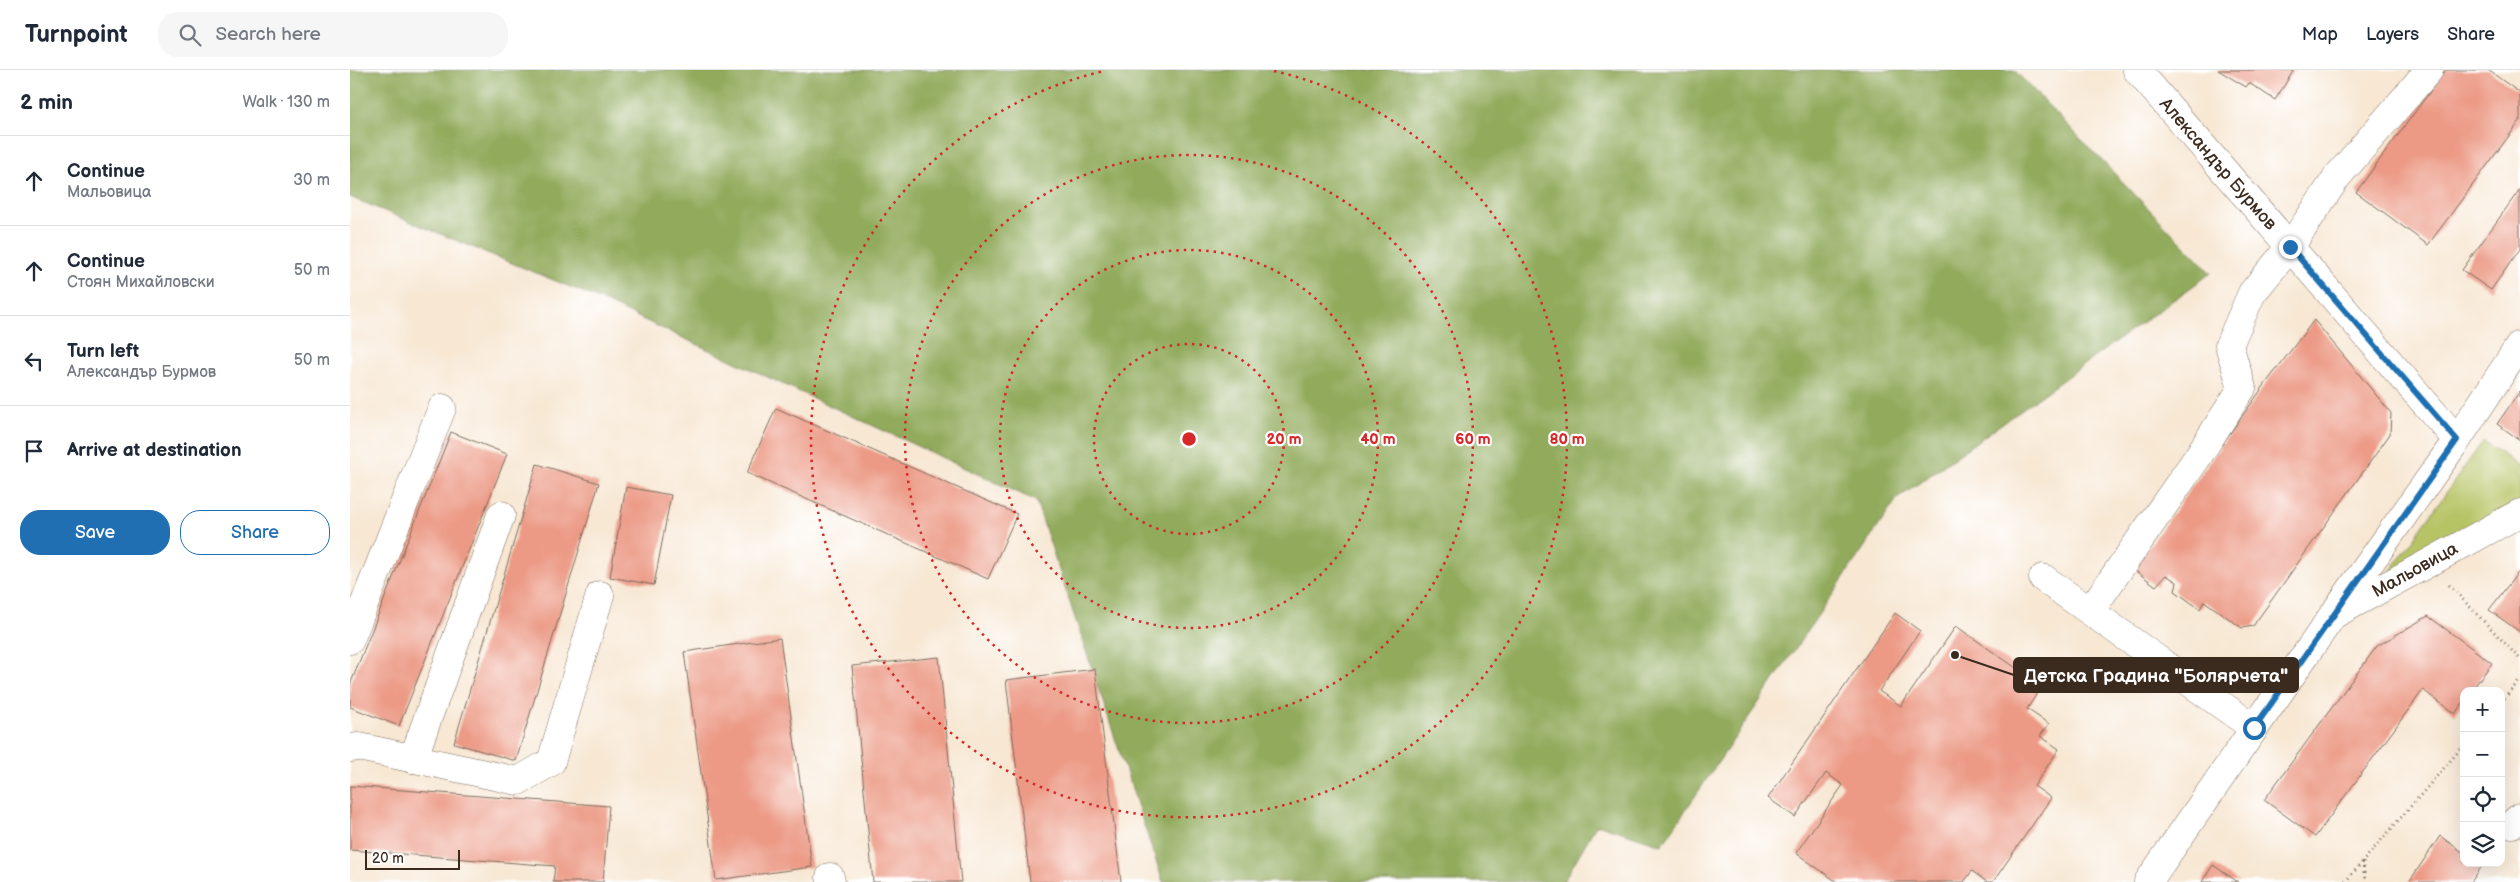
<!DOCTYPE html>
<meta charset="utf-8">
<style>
:root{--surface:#fff;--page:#f6f6f7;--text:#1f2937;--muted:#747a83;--line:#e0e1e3;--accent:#1f6fb2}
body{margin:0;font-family:"Balsamiq Sans",sans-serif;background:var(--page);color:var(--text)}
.controls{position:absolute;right:15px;bottom:15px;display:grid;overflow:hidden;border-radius:10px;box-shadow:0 5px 20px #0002}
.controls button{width:45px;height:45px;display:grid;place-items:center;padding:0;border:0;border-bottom:1px solid var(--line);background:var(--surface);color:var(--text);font:25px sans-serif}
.scale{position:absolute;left:15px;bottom:12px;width:95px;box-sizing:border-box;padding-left:5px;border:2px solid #3b2a1e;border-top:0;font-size:14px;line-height:18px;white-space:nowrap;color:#3b2a1e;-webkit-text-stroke:4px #fff;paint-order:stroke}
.stop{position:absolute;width:15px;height:15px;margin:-11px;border:4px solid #1f6fb2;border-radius:50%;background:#fff}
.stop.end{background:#1f6fb2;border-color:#fff;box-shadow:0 1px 5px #0008}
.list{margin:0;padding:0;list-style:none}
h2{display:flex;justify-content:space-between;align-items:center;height:65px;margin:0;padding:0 20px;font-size:21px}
h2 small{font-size:16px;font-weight:400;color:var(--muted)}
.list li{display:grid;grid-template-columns:32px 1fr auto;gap:15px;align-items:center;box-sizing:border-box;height:90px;padding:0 20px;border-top:1px solid var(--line)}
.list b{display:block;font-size:19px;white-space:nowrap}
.list p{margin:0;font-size:16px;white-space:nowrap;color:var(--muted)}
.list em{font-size:16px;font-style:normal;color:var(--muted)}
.actions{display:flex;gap:10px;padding:15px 20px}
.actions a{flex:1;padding:11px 0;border:1px solid var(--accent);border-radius:20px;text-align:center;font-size:18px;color:var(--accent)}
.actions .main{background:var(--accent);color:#fff}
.icon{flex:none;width:28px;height:28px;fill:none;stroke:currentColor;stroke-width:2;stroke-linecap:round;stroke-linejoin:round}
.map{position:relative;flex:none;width:2170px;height:812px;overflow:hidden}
header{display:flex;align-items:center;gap:30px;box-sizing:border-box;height:70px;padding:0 25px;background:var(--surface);border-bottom:1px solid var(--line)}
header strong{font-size:24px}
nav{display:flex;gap:28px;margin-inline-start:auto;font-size:18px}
.search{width:350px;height:45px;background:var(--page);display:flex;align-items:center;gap:12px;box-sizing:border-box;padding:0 18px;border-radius:20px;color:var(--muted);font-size:19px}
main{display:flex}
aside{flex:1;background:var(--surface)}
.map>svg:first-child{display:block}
</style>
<header>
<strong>Turnpoint</strong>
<div class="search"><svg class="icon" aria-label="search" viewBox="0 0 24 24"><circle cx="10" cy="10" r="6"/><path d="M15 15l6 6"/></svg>Search here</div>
<nav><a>Map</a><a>Layers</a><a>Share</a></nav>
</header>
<main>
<aside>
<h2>2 min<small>Walk · 130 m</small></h2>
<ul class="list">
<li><svg class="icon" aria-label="ahead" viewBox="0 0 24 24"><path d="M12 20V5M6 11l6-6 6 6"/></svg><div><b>Continue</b><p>Мальовица</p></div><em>30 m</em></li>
<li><svg class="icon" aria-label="ahead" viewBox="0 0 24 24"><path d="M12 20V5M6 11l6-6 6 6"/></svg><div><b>Continue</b><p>Стоян Михайловски</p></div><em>50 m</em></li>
<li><svg class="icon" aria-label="left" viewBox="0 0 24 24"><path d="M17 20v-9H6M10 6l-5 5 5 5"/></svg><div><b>Turn left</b><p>Александър Бурмов</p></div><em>50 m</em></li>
<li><svg class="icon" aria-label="arrive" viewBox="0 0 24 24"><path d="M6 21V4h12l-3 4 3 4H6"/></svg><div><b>Arrive at destination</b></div></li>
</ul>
<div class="actions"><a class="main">Save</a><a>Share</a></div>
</aside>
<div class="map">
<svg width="2170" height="812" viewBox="0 0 2170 812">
<rect width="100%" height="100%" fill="#fff"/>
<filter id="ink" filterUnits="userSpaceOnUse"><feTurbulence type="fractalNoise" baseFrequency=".02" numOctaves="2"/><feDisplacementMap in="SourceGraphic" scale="10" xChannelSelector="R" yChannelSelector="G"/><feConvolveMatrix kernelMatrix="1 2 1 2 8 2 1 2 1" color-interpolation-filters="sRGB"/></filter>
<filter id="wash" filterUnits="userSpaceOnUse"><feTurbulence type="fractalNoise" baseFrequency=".0096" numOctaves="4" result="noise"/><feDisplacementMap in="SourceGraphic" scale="20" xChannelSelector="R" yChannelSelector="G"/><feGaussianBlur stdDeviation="1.12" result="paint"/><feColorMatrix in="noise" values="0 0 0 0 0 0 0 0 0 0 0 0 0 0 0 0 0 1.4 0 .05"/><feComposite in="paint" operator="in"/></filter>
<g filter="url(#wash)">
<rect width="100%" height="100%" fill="#f7e7d3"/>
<polygon fill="#b7c466" stroke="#797742" points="2133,371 2170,397 2170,447 2013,540"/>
<polygon fill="#91aa5b" stroke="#666a3c" points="0,0 1664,0 1861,203 1547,429 1312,775 1247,754 1213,812 813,812 686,431 240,225 0,127"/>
<g id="blocks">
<g fill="#ec9a85">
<polygon points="1868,0 1944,0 1925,30 1899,13 1896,17"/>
<polygon points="2096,0 2138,0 2170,23 2170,51 2078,175 2006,122"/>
<polygon points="2170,119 2170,179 2141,220 2112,200"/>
<polygon points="1964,250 2041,343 2040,364 1903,556 1892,558 1854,531 1850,539 1825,521 1827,512 1816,505 1806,516 1783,499 1916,313"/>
<polygon points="2170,321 2170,370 2147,354"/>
<polygon points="426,338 667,444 638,509 397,403"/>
<polygon points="101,362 157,384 49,656 0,637 0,615"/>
<polygon points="187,394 249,413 166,691 104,673"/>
<polygon points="276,417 321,425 304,515 260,507"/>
<polygon points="2170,500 2170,562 2139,540"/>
<polygon points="1545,543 1570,561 1529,621 1551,636 1606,556 1692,616 1677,639 1699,654 1690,666 1709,679 1684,716 1701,728 1643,812 1637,812 1622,801 1614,812 1487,812 1446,783 1493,715 1476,703 1445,747 1418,728"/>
<polygon points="2078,546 2142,593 2121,621 2114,621 2114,631 2105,644 2073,620 1965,767 1914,730 2027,576"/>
<polygon points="430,568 462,797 366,810 334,582"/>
<polygon points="589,587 611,812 523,812 502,596"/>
<polygon points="745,599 771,812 680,812 656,610"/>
<polygon points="0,716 259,736 253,812 203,812 205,796 0,780"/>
<polygon points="2090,766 2114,783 2114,793 2128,793 2132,796 2121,812 2059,812"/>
<polygon points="1863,795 1888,812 1852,812"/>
</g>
</g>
</g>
<g filter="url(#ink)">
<use href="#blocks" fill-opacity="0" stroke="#7d6c5d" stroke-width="1"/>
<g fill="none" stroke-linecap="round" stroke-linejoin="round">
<defs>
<g id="minor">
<polyline points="1787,0 2107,370"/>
<polyline points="1693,508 1904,658"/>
<polyline points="1987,539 2107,370 2170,275"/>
<polyline points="1740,541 1847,388 1892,318 1879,275 1902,223 1940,177 1987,107 2079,0"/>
<polyline points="0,570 92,338"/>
<polyline points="0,678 9,677 168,711 201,692 250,525"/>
<polyline points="63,689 151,445"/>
<polyline points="2162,754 2170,747"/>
<polyline points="480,807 481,812"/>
<polyline points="1798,812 1983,545 2170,443"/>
</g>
</defs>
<use href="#minor" stroke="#7d6c5d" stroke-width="29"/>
<g stroke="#7d6c5d" stroke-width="3" stroke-dasharray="1 4" stroke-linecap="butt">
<polyline points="2099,515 2170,589"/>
<polyline points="2151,632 2170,610"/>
<polyline points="2013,792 2015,812"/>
<polyline points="1995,812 2114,675"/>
</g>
<use href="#minor" stroke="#fff" stroke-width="28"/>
</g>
</g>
<g fill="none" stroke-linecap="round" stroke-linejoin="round" filter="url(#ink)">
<polyline stroke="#1f6fb2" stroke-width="6" points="1904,658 2107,370 1940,177"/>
</g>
<g fill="none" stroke="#d62828" stroke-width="2.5" stroke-dasharray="2.5 5">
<circle cx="839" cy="369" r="95"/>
<circle cx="839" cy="369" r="189"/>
<circle cx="839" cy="369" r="284"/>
<path d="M924 1A378 378 0 1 1 754 1"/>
</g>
<g text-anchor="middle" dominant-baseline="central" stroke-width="4.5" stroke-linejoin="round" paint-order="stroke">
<g font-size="18" fill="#3b2a1e" stroke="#fff">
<text transform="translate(1868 94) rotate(49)">Александър Бурмов</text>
<text transform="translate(2065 500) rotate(-29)">Мальовица</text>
</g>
</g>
<circle cx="839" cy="369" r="8" fill="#d62828" stroke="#fff" stroke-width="2.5"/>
<g font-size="15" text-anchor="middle" font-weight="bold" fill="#d62828" stroke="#fff" stroke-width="4.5" stroke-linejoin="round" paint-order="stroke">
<text x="934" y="374">20 m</text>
<text x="1028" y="374">40 m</text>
<text x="1123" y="374">60 m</text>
<text x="1217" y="374">80 m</text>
</g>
<path fill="none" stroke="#3b2a1e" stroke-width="2" d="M1605 585L1664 605"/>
<circle fill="#3b2a1e" stroke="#fff" stroke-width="2" cx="1605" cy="585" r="5"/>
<rect fill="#3b2a1e" stroke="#3b2a1e" stroke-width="2" x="1664" y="588" width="284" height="34" rx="5"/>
<g font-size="19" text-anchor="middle" font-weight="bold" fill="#fff">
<text x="1806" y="612">Детска Градина "Болярчета"</text>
</g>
</svg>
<div class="controls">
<button>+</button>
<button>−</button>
<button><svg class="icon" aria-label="locate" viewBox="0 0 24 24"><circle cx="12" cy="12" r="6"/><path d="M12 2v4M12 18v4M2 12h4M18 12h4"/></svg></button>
<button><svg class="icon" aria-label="layers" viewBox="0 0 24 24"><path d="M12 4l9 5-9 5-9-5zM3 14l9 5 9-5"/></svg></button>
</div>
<div class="scale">20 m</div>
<div class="stop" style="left:1904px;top:658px"></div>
<div class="stop end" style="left:1940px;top:177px"></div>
</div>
</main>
